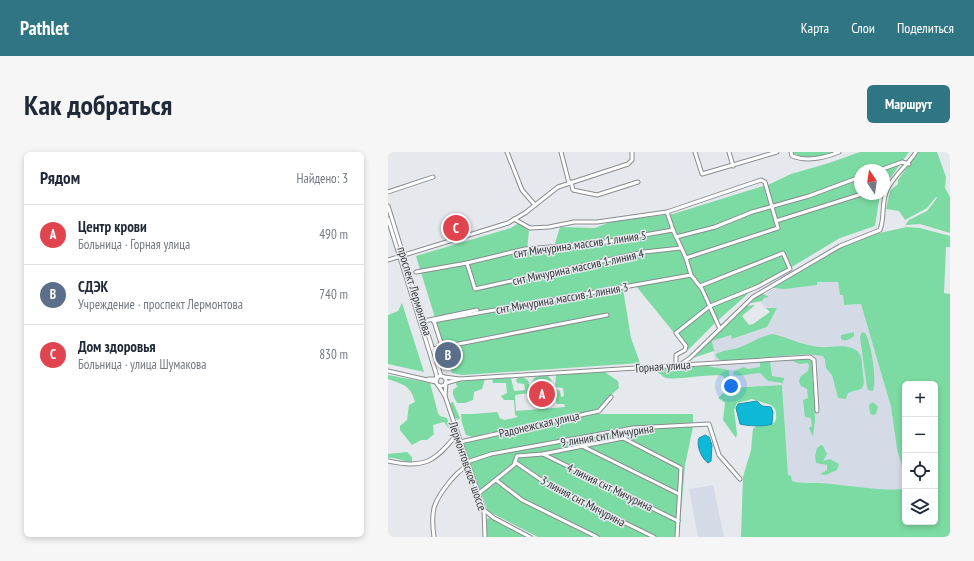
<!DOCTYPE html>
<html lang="ru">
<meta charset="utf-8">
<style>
:root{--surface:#fff;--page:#f6f6f7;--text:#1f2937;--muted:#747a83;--line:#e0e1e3;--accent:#307583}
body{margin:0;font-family:"PT Sans Narrow",sans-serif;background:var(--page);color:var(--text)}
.controls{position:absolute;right:12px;bottom:12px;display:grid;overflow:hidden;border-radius:6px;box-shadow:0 2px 6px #0003}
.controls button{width:36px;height:36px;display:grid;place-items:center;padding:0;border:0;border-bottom:1px solid var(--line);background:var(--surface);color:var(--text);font:20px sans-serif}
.compass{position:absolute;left:466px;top:12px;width:36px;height:36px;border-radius:50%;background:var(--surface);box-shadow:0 2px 6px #0003;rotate:347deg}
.you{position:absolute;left:343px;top:234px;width:14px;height:14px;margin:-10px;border:3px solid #fff;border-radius:50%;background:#1a73e8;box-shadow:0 0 0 6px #1a73e833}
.badge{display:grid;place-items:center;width:26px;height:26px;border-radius:50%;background:var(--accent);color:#fff;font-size:13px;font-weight:700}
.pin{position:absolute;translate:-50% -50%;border:2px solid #fff;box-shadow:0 1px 4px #0006}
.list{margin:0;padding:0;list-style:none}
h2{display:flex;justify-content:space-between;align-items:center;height:52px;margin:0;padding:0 16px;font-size:17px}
h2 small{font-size:13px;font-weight:400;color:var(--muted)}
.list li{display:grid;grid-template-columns:26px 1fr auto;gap:12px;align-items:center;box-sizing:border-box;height:60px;padding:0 16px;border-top:1px solid var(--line)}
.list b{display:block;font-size:15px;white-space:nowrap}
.list p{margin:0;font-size:13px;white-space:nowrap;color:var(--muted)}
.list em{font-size:13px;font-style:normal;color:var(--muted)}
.icon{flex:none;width:22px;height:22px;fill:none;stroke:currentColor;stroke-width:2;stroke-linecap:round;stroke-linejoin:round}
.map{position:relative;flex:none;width:562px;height:385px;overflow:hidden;border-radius:6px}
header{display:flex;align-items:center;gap:24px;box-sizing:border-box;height:56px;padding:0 20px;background:var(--accent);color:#fff}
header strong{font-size:19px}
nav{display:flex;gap:22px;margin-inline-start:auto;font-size:14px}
.intro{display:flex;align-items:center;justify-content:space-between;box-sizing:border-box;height:96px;padding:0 24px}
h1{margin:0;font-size:28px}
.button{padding:10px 18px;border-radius:6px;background:var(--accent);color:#fff;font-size:14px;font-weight:700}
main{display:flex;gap:24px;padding:0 24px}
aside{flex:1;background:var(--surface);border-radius:6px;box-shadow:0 2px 6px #0003}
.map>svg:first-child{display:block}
</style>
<header>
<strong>Pathlet</strong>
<nav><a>Карта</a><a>Слои</a><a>Поделиться</a></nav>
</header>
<div class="intro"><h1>Как добраться</h1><a class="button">Маршрут</a></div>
<main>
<aside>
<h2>Рядом<small>Найдено: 3</small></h2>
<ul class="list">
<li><span class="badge" style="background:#e0444e">A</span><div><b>Центр крови</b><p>Больница · Горная улица</p></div><em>490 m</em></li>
<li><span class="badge" style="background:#5c6f8a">B</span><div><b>СДЭК</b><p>Учреждение · проспект Лермонтова</p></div><em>740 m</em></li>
<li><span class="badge" style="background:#e0444e">C</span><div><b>Дом здоровья</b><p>Больница · улица Шумакова</p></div><em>830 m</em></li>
</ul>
</aside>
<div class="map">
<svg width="562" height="385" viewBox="0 0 562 385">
<rect width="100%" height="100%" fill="#e5e8ed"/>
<g fill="#d5dbe6">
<polygon points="429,130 450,130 452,143 455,143 456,153 473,152 503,255 509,297 517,325 517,337 487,337 426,330 412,331 404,329 400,323 394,233 342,236 341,218 327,216 329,212 327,211 324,189 343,183 345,187 379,175 389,156 378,156 373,151 372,146 385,137 429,133"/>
<polygon points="325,333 336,385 310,385 301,337"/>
</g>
<g fill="#7cdba2">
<path d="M405,0H446C437,4 411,9 405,0Z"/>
<polygon points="472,0 521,0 496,35 496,18 472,18 472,42 492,42 487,74 452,86 362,140 327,171 300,198 248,134 235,137 243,186 252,211 74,223 64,221 28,104 123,76 132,70 141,79 139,98 166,95 172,75 207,76 225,69 285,62 382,32 403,22 441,11"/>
<polygon points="530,0 549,0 558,25 557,36 562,45 562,81 532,72 517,73 521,68 539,59 549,46 548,45 539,56 517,68 511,59 498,57 502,39 510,32 510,28"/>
<path d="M519,75L532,76L562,84V95H558L556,141L562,142V385H353L355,325L363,298L365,277L368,274C381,275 392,274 387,257L383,253L364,247L349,251L346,258L349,282L348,286L335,268L337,251L330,246L335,241L333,233L337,228L335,224C322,221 283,230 276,225C273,223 271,221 268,219L269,216L319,214L341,218L343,236L394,233L400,323L403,324L404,329C414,332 422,330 432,331C460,333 489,339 517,337V370H547V232H517V325L509,297L503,255L473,152L456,153L455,143H452L450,130H429V133L397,137L384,136L453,95L491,81Z"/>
<polygon points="374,141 381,145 376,146 374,149 363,151 363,149"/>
<polygon points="14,151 36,220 0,212 0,163 10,159"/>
<polygon points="367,153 354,164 361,173 365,172 382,160 378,156 389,156 379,175 344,187 343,183 324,189 326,199 305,206 358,154"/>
<path d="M466,180V184C463,187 457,190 453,187V183Z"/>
<path d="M474,180L477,181C483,189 489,229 485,239L480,238L479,235L472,185Z"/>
<path d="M385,182C401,186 416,194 432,195C444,196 458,191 469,199C475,203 474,216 475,222C478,241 472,236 460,241L458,247L450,246L444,223L438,216L437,208L435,204L419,202L333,209L328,205V202C335,198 343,198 350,196C362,192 372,184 385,182Z"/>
<polygon points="423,206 426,222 424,228 426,231 427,268 425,285 421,276 424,274 423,266 417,265 415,248 420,246 419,237 413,234 411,230 412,225 420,219 421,213 419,211 412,212 402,208 403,207"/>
<path d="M382,209L384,224L396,226L395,231L380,229L372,221C362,221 355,225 345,223L346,219L356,215L360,217L372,215V211L362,210Z"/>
<polygon points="215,219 230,229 231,236 218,247 217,252 206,259 166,267 151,274 123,276 116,282 104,280 85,285 78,283 74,271 73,262 85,262 109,260 112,266 116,268 130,265 127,263 126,248 116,248 113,244 119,241 118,231 105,231 104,227 123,226 126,239 137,238 136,232 129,231 128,227 134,225 140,228 142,237 140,241 127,243 128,259 177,255 176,252 169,252 168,250 168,237 172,239 173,245 176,244 175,236 167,235 168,223"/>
<path d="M0,223L42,231L50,261L52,264L59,266L63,279L56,270L45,273L46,282L39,288H33L24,293L12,278V274L19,268L21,253L27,250C22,232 15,233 0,227Z"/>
<polygon points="153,223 160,224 164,229 144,231 146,226"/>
<polygon points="97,227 94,237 86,240 85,248 77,251 69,251 65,243 65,238 70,234 68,233 68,230"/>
<polygon points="164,232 164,249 160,253 153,252 150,246 162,245 162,234 156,234 156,233"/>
<polygon points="65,250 72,266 70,268 65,264 62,251"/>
<polygon points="485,250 490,255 488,262 484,263 482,261 481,253"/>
<polygon points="208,262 305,262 305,275 297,313 291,385 150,385 100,359 74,292"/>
<polygon points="433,293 435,294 439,302 435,309 442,307 451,312 449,318 438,323 432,322 439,318 439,313 428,311 427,304 429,296"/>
<path d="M19,300L24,305V310C15,310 8,305 0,306V302Z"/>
<polygon points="102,365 139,385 99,385 99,367"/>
</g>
<g fill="#0db9d7" stroke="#1a93a8">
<path d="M369,249L374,254L383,255L385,260L384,272C379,275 358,274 352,272L348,256L350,252Z"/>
<path d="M317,283L321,285L324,293L323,309L320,311C313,306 308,293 311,286Z"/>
</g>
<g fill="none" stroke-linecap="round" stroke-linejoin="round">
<defs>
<g id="minor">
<polyline points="119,0 134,38 147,53"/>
<polyline points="173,0 181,31"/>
<polyline points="307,0 314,22 389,0"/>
<polyline points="341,0 345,14"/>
<path d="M403,0L404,4C419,10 436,6 451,0"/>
<polyline points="492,18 514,10 521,12"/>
<polyline points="183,30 185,38 209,43 250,30"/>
<polyline points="0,40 45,25"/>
<polyline points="0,54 53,224"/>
<polyline points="279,60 285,78 298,106 303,123 314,137 332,177"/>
<polyline points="0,67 48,221 49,227 40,227"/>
<polyline points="126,67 142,76 161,75 186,70 209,70 279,60 373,28 377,30 390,76 298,106"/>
<polyline points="388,69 474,42"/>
<polyline points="288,85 327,75 364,60 421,44 472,25"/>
<polyline points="0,108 120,71 137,61 170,35 240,12 244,8 244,0"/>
<polyline points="79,111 87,137 256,100 293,96"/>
<polyline points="28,120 79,111 137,97 211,91 285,78"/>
<polyline points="36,169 89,158"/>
<polyline points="45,169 303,123"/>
<polyline points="46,169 54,194"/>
<polyline points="45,197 219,163"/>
<path d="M293,212L302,206L365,145L452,94L492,78C497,65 493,51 499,38C505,24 520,13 528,0"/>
<polyline points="288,213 288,203 297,198 298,194 288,181 322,154 369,135 402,117 395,101 312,134"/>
<polyline points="0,219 48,230"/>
<circle cx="53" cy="229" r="5"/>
<polyline points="72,227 422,205 426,208 429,259"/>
<polyline points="50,233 57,244 58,231 72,227 56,225"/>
<polyline points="57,244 96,358 97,385"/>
<polyline points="235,286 293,316 289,385"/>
<polyline points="72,290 211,259 223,245"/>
<polyline points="196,295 291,342"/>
<polyline points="155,302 290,369"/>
<path d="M0,309C36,317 47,310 69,282"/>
<polyline points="79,310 103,302 245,276 321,272 331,303 352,327"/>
<polyline points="127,310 162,334 266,385"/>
<polyline points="108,328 134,348 209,385"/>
<polyline points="90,342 126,313 129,304 155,302 235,286 250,276"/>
<polyline points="96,358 106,366 142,385"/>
<path d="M46,385C42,357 46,349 63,328C69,322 72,317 80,314"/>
</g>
</defs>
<use href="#minor" stroke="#898c90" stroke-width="5"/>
<use href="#minor" stroke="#fff" stroke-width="3"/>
</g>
<g text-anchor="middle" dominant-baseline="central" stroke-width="3" stroke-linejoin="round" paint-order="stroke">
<g font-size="12" fill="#393a3c" stroke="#e5e8ed">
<text transform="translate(192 92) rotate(-8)">снт Мичурина массив 1 линия 5</text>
<text transform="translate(190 115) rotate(-12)">снт Мичурина массив 1 линия 4</text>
<text transform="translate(27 139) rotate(73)">проспект Лермонтова</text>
<text transform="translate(174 146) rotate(-10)">снт Мичурина массив 1 линия 3</text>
<text transform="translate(275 214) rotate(-4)">Горная улица</text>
<text transform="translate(151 272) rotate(-13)">Радонежская улица</text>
<text transform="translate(219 283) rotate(-9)">9 линия снт Мичурина</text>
<text transform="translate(80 314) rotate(71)">Лермонтовское шоссе</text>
<text transform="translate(222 335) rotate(26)">4 линия снт Мичурина</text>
<text transform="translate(195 349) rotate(28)">3 линия снт Мичурина</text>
</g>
</g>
</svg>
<div class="controls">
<button>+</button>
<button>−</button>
<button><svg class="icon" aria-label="locate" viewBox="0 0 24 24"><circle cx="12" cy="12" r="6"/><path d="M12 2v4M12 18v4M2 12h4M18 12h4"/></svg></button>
<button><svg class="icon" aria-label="layers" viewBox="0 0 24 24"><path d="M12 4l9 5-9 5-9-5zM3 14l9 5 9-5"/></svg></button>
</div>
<svg class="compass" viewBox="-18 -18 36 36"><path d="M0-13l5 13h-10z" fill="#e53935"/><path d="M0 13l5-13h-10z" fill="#747a83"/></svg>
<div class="you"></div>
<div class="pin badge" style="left:154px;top:242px;background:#e0444e">A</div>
<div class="pin badge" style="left:60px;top:203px;background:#5c6f8a">B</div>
<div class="pin badge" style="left:68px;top:76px;background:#e0444e">C</div>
</div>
</main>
